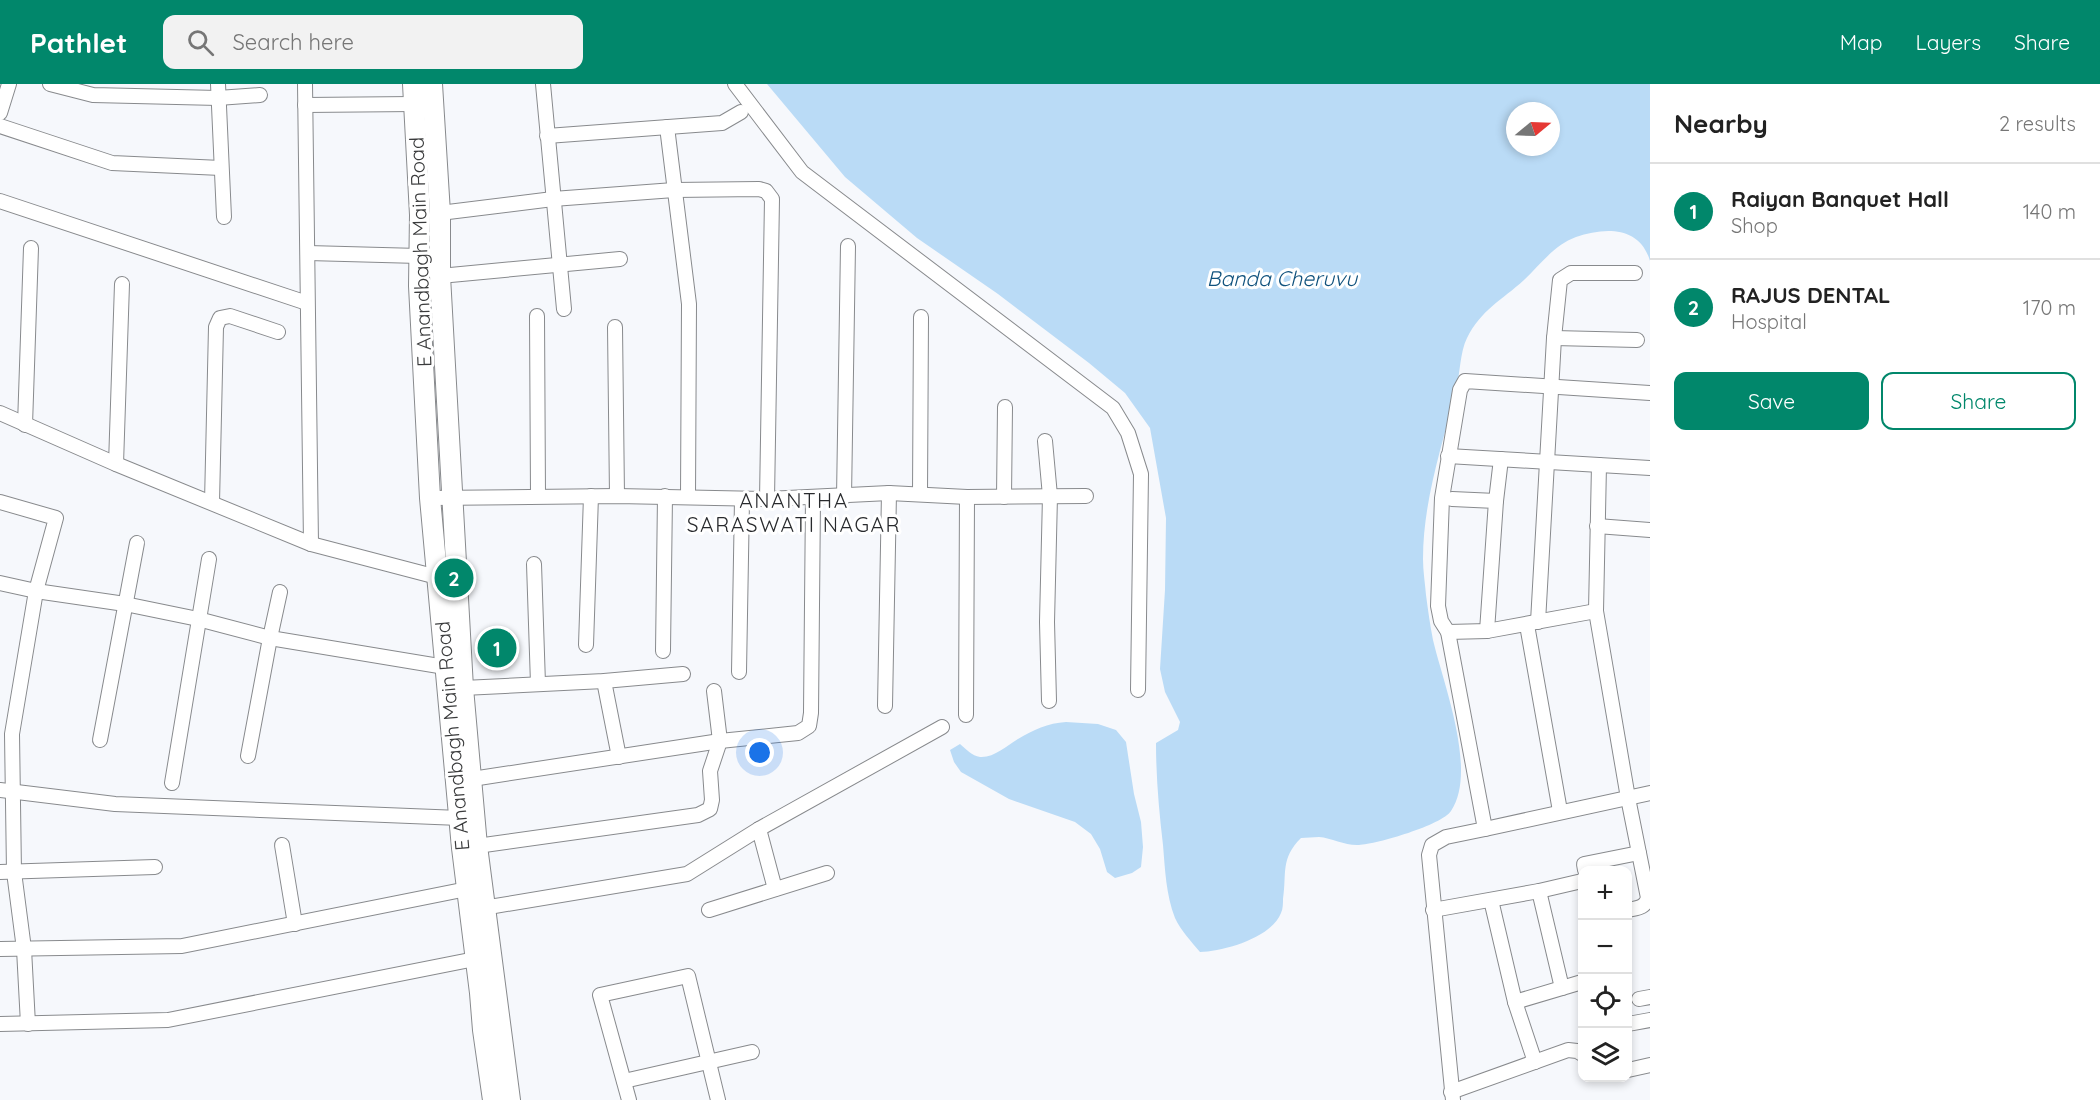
<!DOCTYPE html>
<meta charset="utf-8">
<style>
:root{--surface:#fff;--page:#f2f2f2;--text:#222;--muted:#767676;--line:#e0e0e0;--accent:#01876b}
body{margin:0;font-family:Quicksand,sans-serif;background:var(--page);color:var(--text)}
.controls{position:absolute;right:18px;bottom:18px;display:grid;overflow:hidden;border-radius:12px;box-shadow:0 3px 9px #0003}
.controls button{width:54px;height:54px;display:grid;place-items:center;padding:0;border:0;border-bottom:2px solid var(--line);background:var(--surface);color:var(--text);font:30px sans-serif}
.compass{position:absolute;left:1506px;top:18px;width:54px;height:54px;border-radius:50%;background:var(--surface);box-shadow:0 3px 9px #0003;rotate:71deg}
.you{position:absolute;left:760px;top:669px;width:21px;height:21px;margin:-15px;border:4px solid #fff;border-radius:50%;background:#1a73e8;box-shadow:0 0 0 9px #1a73e833}
.badge{display:grid;place-items:center;width:39px;height:39px;border-radius:50%;background:var(--accent);color:#fff;font-size:20px;font-weight:700}
.pin{position:absolute;translate:-50% -50%;border:3px solid #fff;box-shadow:0 2px 6px #0006}
.list{margin:0;padding:0;list-style:none}
h2{display:flex;justify-content:space-between;align-items:center;height:78px;margin:0;padding:0 24px;font-size:26px}
h2 small{font-size:20px;font-weight:400;color:var(--muted)}
.list li{display:grid;grid-template-columns:39px 1fr auto;gap:18px;align-items:center;box-sizing:border-box;height:96px;padding:0 24px;border-top:2px solid var(--line)}
.list b{display:block;font-size:22px;white-space:nowrap}
.list p{margin:0;font-size:20px;white-space:nowrap;color:var(--muted)}
.list em{font-size:20px;font-style:normal;color:var(--muted)}
.actions{display:flex;gap:12px;padding:18px 24px}
.actions a{flex:1;padding:14px 0;border:2px solid var(--accent);border-radius:12px;text-align:center;font-size:21px;color:var(--accent)}
.actions .main{background:var(--accent);color:#fff}
.icon{flex:none;width:33px;height:33px;fill:none;stroke:currentColor;stroke-width:2;stroke-linecap:round;stroke-linejoin:round}
.map{position:relative;flex:none;width:1650px;height:1016px;overflow:hidden}
header{display:flex;align-items:center;gap:36px;box-sizing:border-box;height:84px;padding:0 30px;background:var(--accent);color:#fff}
header strong{font-size:28px}
nav{display:flex;gap:33px;margin-inline-start:auto;font-size:21px}
.search{width:420px;height:54px;background:var(--page);display:flex;align-items:center;gap:15px;box-sizing:border-box;padding:0 21px;border-radius:12px;color:var(--muted);font-size:22px}
main{display:flex}
aside{flex:1;background:var(--surface)}
.map>svg:first-child{display:block}
</style>
<header>
<strong>Pathlet</strong>
<div class="search"><svg class="icon" aria-label="search" viewBox="0 0 24 24"><circle cx="10" cy="10" r="6"/><path d="M15 15l6 6"/></svg>Search here</div>
<nav><a>Map</a><a>Layers</a><a>Share</a></nav>
</header>
<main>
<div class="map">
<svg width="1650" height="1016" viewBox="0 0 1650 1016">
<rect width="100%" height="100%" fill="#f6f8fc"/>
<g fill="#badbf6" fill-rule="evenodd">
<path d="M767,0H1650V177C1640,142 1605,143 1576,153C1554,161 1540,181 1524,196C1502,216 1481,226 1467,254C1460,268 1460,290 1456,307C1442,362 1423,417 1423,475C1423,487 1425,499 1426,511C1428,526 1430,541 1433,556C1443,599 1478,687 1451,727C1442,741 1377,760 1359,761C1346,762 1332,754 1319,753C1313,753 1307,754 1301,754C1280,775 1287,789 1283,815C1283,819 1283,825 1281,829C1271,854 1224,867 1200,868C1191,857 1181,847 1175,834C1166,811 1165,785 1163,761C1159,727 1156,693 1156,659L1178,646L1180,638L1165,608L1160,585L1165,506L1166,434L1150,344L1125,309L1089,279L998,210L917,154L845,93ZM1515,27H1551V63H1515Z"/>
<path d="M1066,638L1098,640L1116,646L1126,658L1134,710L1141,738L1143,763L1141,783L1132,789L1115,794L1107,788L1100,765L1091,750L1075,738L1009,715L961,688L954,678L950,666L960,660C966,665 972,672 980,673C994,674 1006,662 1018,655C1033,646 1048,639 1066,638Z"/>
</g>
<g fill="none" stroke-linecap="round" stroke-linejoin="round">
<defs>
<g id="street">
<polyline points="50,0 93,11 218,14 260,11"/>
<polyline points="218,0 224,133"/>
<polyline points="305,0 311,460"/>
<polyline points="543,0 564,225"/>
<polyline points="735,0 802,88 1113,324 1128,349 1141,390 1138,606"/>
<polyline points="305,21 414,20"/>
<polyline points="0,29 9,0"/>
<polyline points="0,42 112,79 221,84"/>
<polyline points="667,43 689,220 688,412"/>
<polyline points="547,52 722,39 741,28"/>
<polyline points="0,117 307,219"/>
<polyline points="440,129 553,115 674,106 759,105 766,107 772,115 767,415"/>
<polyline points="308,169 419,172"/>
<polyline points="440,192 620,175"/>
<polyline points="537,232 538,412"/>
<polyline points="615,243 617,412"/>
<polyline points="1554,254 1637,256"/>
<polyline points="0,329 116,380 311,460 437,493"/>
<polyline points="25,341 31,164"/>
<polyline points="1045,357 1050,412 1047,538 1049,617"/>
<polyline points="1448,372 1650,384"/>
<polyline points="116,380 122,200"/>
<path d="M1599,381L1596,527L1628,714L1648,814C1645,824 1637,824 1628,826"/>
<polyline points="920,409 921,233"/>
<polyline points="844,413 848,162"/>
<polyline points="1004,413 1005,323"/>
<polyline points="430,414 617,412 767,415 889,409 967,413 1086,412"/>
<polyline points="1452,415 1496,417 1487,547"/>
<polyline points="1496,417 1501,375"/>
<polyline points="0,418 56,434 36,507 12,650 14,788 24,865 28,940"/>
<polyline points="212,418 216,243 220,234 230,232 278,248"/>
<polyline points="1597,442 1650,446"/>
<polyline points="534,480 538,600"/>
<polyline points="0,499 36,507 125,520 198,535 270,554 451,584"/>
<polyline points="1538,538 1554,254 1560,196 1571,189 1635,189"/>
<polyline points="1527,541 1560,727"/>
<polyline points="1448,548 1487,547 1596,527"/>
<polyline points="586,561 591,412"/>
<polyline points="663,567 665,412"/>
<polyline points="739,588 742,416"/>
<polyline points="604,597 619,673"/>
<polyline points="463,604 604,597 683,590"/>
<polyline points="885,622 889,409"/>
<polyline points="966,631 967,413"/>
<polyline points="100,656 137,459"/>
<polyline points="248,672 270,554 280,508"/>
<polyline points="472,695 720,657 798,649 809,642 811,629 813,413"/>
<polyline points="172,699 209,475"/>
<polyline points="0,706 115,720 460,734"/>
<polyline points="759,745 775,805"/>
<polyline points="1485,745 1650,709"/>
<polyline points="282,761 295,840"/>
<polyline points="477,762 698,731 710,725 712,716 710,687 720,657 714,607"/>
<polyline points="1585,786 1584,780 1639,769"/>
<polyline points="0,788 155,783"/>
<polyline points="1539,807 1562,904"/>
<polyline points="1491,816 1515,918 1535,978"/>
<polyline points="477,825 687,790 759,745 942,643"/>
<polyline points="709,826 827,789"/>
<polyline points="1433,826 1539,807 1582,797"/>
<polyline points="0,865 182,862 467,805"/>
<polyline points="1639,915 1650,913"/>
<polyline points="1515,918 1582,898"/>
<polyline points="0,940 168,936 475,875"/>
<polyline points="1628,940 1650,936"/>
<polyline points="1628,986 1650,981"/>
<polyline points="624,997 752,968"/>
<polyline points="1451,1008 1568,966 1577,967 1582,970"/>
<polyline points="629,1016 600,911 688,892 718,1016"/>
<polyline points="1453,1016 1429,771 1432,761 1446,753 1485,745 1448,548 1441,537 1438,522 1442,414 1460,306 1465,297 1650,309"/>
</g>
<g id="secondary">
<polyline points="413,0 420,131 419,202 430,414 462,764 480,909 483,946 493,1016"/>
<polyline points="432,0 440,129 440,192 463,604 477,762 510,1016"/>
</g>
</defs>
<use href="#street" stroke="#888a8d" stroke-width="16"/>
<use href="#secondary" stroke="#888a8d" stroke-width="22"/>
<use href="#street" stroke="#fff" stroke-width="14"/>
<use href="#secondary" stroke="#fff" stroke-width="20"/>
</g>
<g text-anchor="middle" dominant-baseline="central" stroke-width="6" stroke-linejoin="round" paint-order="stroke">
<g font-size="20" fill="#3a3b3c" stroke="#fff">
<text transform="translate(420 168) rotate(-92)">E Anandbagh Main Road</text>
<text transform="translate(452 652) rotate(-95)">E Anandbagh Main Road</text>
</g>
<g font-size="21" font-style="italic" fill="#10527d" stroke="#fff">
<text x="1282" y="194">Banda Cheruvu</text>
</g>
<g font-size="21" letter-spacing="1.5" fill="#282a2d" stroke="#fff">
<text x="794" y="416">ANANTHA<tspan x="794" dy="24">SARASWATI NAGAR</tspan></text>
</g>
</g>
</svg>
<div class="controls">
<button>+</button>
<button>−</button>
<button><svg class="icon" aria-label="locate" viewBox="0 0 24 24"><circle cx="12" cy="12" r="6"/><path d="M12 2v4M12 18v4M2 12h4M18 12h4"/></svg></button>
<button><svg class="icon" aria-label="layers" viewBox="0 0 24 24"><path d="M12 4l9 5-9 5-9-5zM3 14l9 5 9-5"/></svg></button>
</div>
<svg class="compass" viewBox="-18 -18 36 36"><path d="M0-13l5 13h-10z" fill="#e53935"/><path d="M0 13l5-13h-10z" fill="#767676"/></svg>
<div class="you"></div>
<div class="pin badge" style="left:497px;top:564px">1</div>
<div class="pin badge" style="left:454px;top:494px">2</div>
</div>
<aside>
<h2>Nearby<small>2 results</small></h2>
<ul class="list">
<li><span class="badge">1</span><div><b>Raiyan Banquet Hall</b><p>Shop</p></div><em>140 m</em></li>
<li><span class="badge">2</span><div><b>RAJUS DENTAL</b><p>Hospital</p></div><em>170 m</em></li>
</ul>
<div class="actions"><a class="main">Save</a><a>Share</a></div>
</aside>
</main>
